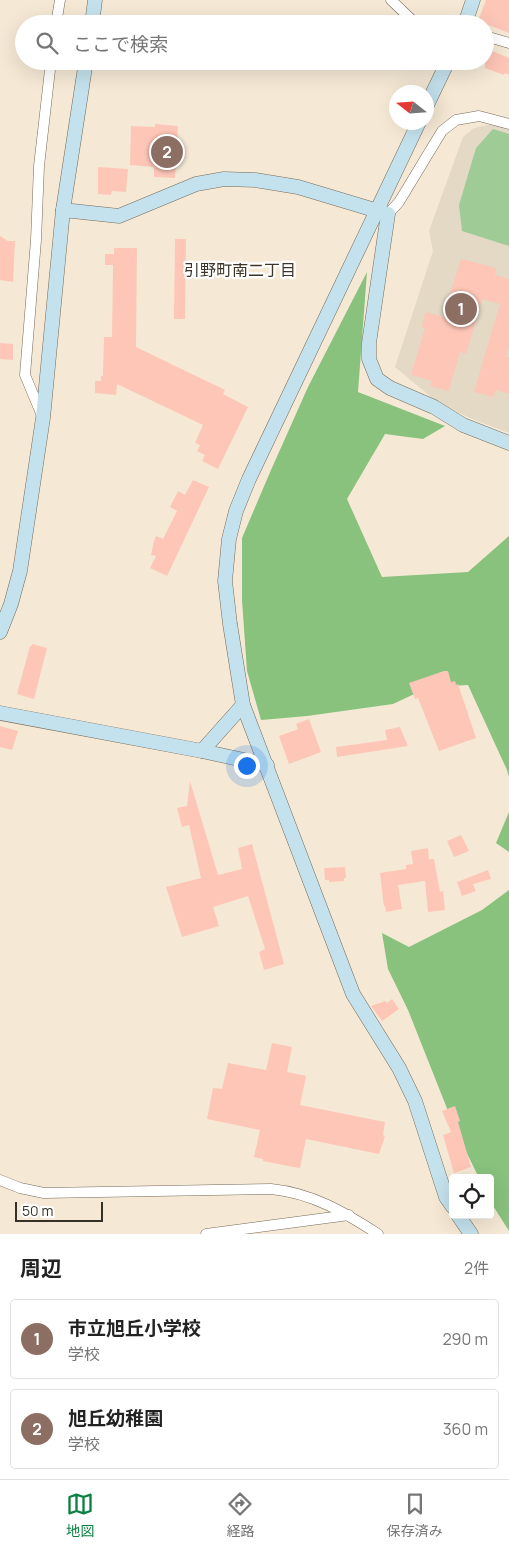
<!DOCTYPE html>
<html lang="ja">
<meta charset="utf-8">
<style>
:root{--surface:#fff;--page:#f6f6f6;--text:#222;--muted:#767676;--line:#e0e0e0;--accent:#0b8043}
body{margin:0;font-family:Manrope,"Noto Sans JP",sans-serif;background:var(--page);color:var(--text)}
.controls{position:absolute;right:15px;bottom:15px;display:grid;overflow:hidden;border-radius:5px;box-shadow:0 5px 20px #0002}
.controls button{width:45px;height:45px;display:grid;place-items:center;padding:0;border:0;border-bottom:1px solid var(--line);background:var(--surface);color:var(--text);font:25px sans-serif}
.compass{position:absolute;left:389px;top:85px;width:45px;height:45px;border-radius:50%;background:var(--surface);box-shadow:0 5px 20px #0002;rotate:287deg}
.scale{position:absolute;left:15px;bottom:12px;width:88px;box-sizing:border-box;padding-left:5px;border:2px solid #353129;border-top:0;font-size:14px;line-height:18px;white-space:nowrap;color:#353129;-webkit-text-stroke:4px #fff;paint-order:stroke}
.you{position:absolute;left:246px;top:765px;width:18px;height:18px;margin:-12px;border:4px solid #fff;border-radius:50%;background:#1a73e8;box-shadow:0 0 0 8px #1a73e833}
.badge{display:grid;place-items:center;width:32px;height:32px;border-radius:50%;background:var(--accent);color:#fff;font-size:16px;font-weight:700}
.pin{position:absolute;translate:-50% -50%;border:2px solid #fff;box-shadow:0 1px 5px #0006}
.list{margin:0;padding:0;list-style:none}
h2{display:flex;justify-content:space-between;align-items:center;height:65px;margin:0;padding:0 20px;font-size:21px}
h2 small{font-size:16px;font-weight:400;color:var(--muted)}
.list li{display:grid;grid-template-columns:32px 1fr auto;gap:15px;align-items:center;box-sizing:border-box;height:80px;margin:0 10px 10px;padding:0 10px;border:1px solid var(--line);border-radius:5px}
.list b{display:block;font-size:19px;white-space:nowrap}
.list p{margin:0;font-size:16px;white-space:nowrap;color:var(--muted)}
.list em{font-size:16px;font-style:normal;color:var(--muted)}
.icon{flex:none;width:28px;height:28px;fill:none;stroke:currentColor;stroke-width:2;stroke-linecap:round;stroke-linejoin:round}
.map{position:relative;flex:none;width:509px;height:1234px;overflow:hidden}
.search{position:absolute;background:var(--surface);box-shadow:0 5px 20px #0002;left:15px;right:15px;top:15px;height:55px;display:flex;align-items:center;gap:12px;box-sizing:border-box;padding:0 18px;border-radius:28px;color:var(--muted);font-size:19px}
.sheet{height:245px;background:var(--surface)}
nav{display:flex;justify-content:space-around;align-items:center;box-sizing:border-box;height:70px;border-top:1px solid var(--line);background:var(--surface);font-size:14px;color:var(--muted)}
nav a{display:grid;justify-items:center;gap:2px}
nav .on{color:var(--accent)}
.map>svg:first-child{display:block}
</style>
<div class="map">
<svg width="509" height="1234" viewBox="0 0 509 1234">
<rect width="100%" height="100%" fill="#f5e9d5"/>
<polygon fill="#e3d9c5" points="492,124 509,129 509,433 472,419 437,402 395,367 433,251 429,231 463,137 474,128"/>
<polygon fill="#9fcb96" points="493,129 509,134 509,246 462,231 459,205 476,148"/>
<g fill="#88c27d">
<polygon points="367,272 358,392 445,426 423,439 385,434 347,499 382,577 468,572 509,536 509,777 507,770 468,685 429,687 393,704 307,716 261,720 247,671 242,600 242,538 271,470 308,387"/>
<polygon points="509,812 509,852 496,843"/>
<polygon points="509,890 509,1231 490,1201 490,1178 479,1178 456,1131 408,1010 388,969 382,933 409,947 482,910"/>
</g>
<g fill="#fec6b7">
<polygon points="486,0 509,0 509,33 478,21"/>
<polygon points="485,48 509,58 509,75 505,73 504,75 485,68"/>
<polygon points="155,124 178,126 175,178 154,177 154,167 130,165 131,126 155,127"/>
<polygon points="98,167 128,169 126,192 112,191 111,195 98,194"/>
<polygon points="0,236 8,241 15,241 13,282 0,280"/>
<polygon points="175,239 186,239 185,319 174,319"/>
<polygon points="114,248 137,248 136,347 225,390 223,394 248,407 218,469 202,461 205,455 197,451 200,445 195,443 203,425 117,384 116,395 95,393 95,381 101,381 101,376 103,376 104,337 112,337 113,265 105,265 105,254 114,254"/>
<polygon points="461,259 496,268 495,275 509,279 509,347 506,357 509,357 509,394 496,390 493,397 474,392 500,304 482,299 466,354 460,352 449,391 430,386 432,381 411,375 425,328 421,327 426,312 443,317"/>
<polygon points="0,343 13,344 13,360 0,359"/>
<polygon points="193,480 209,487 167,576 150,568 156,556 151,555 154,541 156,536 163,539 177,511 170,507 178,491 185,495"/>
<polygon points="32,644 47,648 34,699 17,694 30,646 32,646"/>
<polygon points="444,671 448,671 451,682 455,681 456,685 458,684 476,738 439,751 418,698 415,699 409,683"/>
<polygon points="309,719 321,752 289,764 279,736 298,729 296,724"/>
<polygon points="0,726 18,731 12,750 0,747"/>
<polygon points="400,727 408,746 337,757 336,747 387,740 385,730"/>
<polygon points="190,781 218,875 242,869 238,848 252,844 284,964 264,970 259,952 265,949 248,896 213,907 219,926 182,937 166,887 201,878 189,825 182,827 177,808 187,806"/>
<polygon points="461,835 469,851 454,857 447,841"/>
<polygon points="428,848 429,859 434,859 440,892 443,891 445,910 428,912 425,881 398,885 402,909 386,912 385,906 384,907 380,873 406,869 406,865 413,864 411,851"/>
<polygon points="345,867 346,878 344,878 344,881 329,882 329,880 325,880 324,868"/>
<polygon points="488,870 491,879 473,884 476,891 462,896 457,882"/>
<polygon points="392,999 399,1009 382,1021 371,1006 385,1001 387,1003"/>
<polygon points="272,1043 292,1047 287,1072 306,1076 300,1105 385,1122 383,1135 385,1136 379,1154 306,1139 300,1168 293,1167 263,1161 263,1159 254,1157 260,1130 207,1119 213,1088 222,1089 228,1063 266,1070"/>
<polygon points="455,1106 460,1121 458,1122 471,1167 454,1173 443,1135 451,1132 442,1111"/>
</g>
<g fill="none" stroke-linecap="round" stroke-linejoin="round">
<defs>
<g id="street">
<polyline points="391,0 413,21 423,24"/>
<polyline points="56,24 60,0"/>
<polyline points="485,36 509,43"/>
<polyline points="388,214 399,202 442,131 456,120 479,116 509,124"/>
<polyline points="43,418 25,375 36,240 39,166 51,61"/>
<path d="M0,1180L20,1188L44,1193L271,1189C312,1193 344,1212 378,1234"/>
<polyline points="206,1234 349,1215"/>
</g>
<g id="secondary">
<polyline points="92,24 95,0"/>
<polyline points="465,24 473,0"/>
<polyline points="426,107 448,61"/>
<polyline points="419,122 249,479 236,511 229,539 225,581 230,624 243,705 353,994 399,1068 415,1101 446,1197 453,1207"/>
<polyline points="63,210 119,216 196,184 224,179 255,180 298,187 388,214 369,343 369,359 377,379 390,388 434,407 463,425 509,443"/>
<polyline points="0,632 11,604 20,571 43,418 63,210 86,61"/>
<polyline points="0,713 202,751 267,765"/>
<polyline points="202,751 243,705"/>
<polyline points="458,1215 471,1234"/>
</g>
</defs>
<use href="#street" stroke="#756a59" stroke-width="11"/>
<use href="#secondary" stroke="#756a59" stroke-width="15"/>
<use href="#street" stroke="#fff" stroke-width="10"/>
<use href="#secondary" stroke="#c4e2ed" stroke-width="14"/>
</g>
<g text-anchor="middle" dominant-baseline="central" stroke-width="4.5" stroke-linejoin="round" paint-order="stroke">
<g font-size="16" fill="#3f3526" stroke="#fff">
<text x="240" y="270">引野町南二丁目</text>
</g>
</g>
</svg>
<div class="controls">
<button><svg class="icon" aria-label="locate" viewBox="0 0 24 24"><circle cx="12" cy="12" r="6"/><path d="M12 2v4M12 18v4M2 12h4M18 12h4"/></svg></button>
</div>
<svg class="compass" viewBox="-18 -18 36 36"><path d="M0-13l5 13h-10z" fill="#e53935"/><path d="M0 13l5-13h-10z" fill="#767676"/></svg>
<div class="scale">50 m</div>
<div class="you"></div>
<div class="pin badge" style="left:461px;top:309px;background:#8d6e63">1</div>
<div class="pin badge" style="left:167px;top:152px;background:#8d6e63">2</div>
<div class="search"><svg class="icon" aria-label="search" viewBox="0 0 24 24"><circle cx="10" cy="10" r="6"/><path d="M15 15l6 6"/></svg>ここで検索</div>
</div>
<section class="sheet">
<h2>周辺<small>2件</small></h2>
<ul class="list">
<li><span class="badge" style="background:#8d6e63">1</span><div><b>市立旭丘小学校</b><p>学校</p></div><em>290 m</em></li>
<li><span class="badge" style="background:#8d6e63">2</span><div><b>旭丘幼稚園</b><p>学校</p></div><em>360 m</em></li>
</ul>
</section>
<nav>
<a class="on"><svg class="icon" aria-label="map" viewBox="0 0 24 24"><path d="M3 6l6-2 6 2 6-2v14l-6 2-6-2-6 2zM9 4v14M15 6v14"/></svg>地図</a>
<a><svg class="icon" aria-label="directions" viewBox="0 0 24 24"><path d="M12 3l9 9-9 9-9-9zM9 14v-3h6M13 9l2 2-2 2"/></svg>経路</a>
<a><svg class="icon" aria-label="saved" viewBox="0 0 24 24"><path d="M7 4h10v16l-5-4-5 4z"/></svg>保存済み</a>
</nav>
